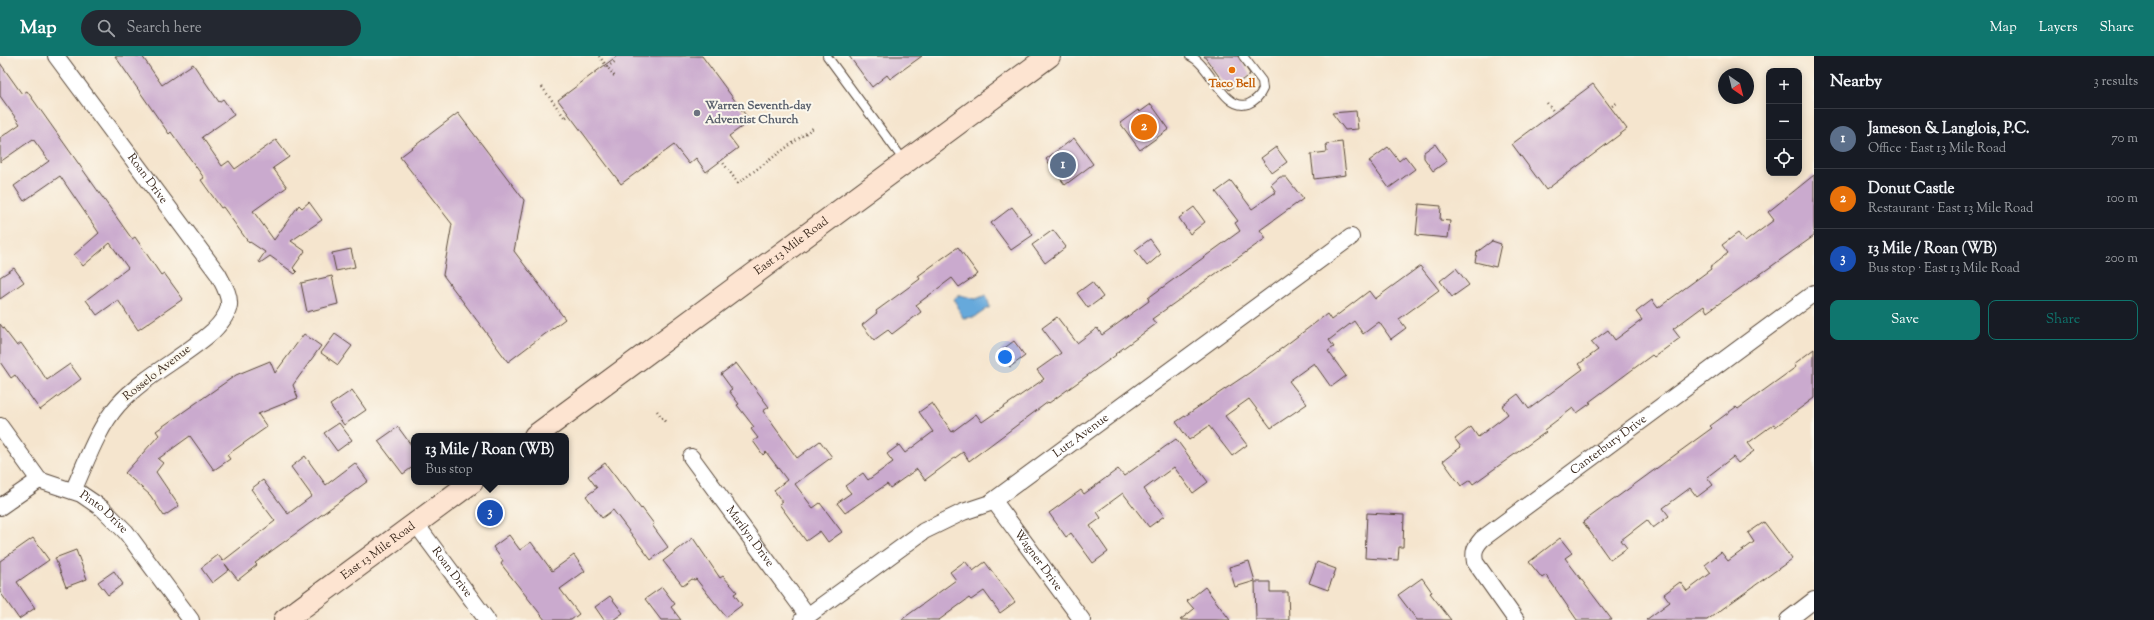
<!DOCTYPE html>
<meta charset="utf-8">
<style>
:root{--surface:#171b24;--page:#242831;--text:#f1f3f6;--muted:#9ea1a6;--line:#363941;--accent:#0f766e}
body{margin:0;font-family:"Sorts Mill Goudy",serif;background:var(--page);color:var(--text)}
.controls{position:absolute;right:12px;top:12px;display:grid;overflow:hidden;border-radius:8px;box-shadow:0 2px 10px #0003}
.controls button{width:36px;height:36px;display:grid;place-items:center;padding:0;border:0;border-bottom:1px solid var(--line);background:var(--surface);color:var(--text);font:20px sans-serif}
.compass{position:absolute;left:1718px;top:12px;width:36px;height:36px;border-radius:50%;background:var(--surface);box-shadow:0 2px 10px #0003;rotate:145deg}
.you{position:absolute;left:1005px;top:301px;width:14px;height:14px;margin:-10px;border:3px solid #fff;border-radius:50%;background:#1a73e8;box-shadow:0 0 0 6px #1a73e833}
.badge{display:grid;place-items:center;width:26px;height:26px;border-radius:50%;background:var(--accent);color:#fff;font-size:13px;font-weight:700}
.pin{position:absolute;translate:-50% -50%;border:2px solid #fff;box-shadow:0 1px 4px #0006}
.popup{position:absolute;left:411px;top:377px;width:158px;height:52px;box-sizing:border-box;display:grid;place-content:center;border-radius:8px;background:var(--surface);filter:drop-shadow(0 1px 3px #0005);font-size:13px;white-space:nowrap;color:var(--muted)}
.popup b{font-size:15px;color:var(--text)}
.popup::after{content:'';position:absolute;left:50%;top:100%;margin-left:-8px;border:8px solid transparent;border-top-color:var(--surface)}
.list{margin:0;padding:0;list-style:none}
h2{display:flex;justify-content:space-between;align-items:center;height:52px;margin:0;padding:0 16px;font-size:17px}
h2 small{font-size:13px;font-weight:400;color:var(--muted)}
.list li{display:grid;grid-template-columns:26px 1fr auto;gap:12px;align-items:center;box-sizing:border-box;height:60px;padding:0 16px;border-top:1px solid var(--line)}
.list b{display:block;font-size:15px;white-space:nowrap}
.list p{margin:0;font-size:13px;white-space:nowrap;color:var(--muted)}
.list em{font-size:13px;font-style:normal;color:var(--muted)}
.actions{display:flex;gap:8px;padding:12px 16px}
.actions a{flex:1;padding:9px 0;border:1px solid var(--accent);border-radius:8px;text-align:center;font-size:14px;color:var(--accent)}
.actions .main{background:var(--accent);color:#fff}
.icon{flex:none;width:22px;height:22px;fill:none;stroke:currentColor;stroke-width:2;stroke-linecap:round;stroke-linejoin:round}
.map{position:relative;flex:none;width:1814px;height:564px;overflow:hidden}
header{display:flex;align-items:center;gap:24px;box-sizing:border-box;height:56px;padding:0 20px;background:var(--accent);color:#fff}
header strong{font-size:19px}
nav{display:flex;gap:22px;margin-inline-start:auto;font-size:14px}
.search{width:280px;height:36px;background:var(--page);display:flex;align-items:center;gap:10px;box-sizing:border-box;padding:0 14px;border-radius:22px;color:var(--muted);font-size:15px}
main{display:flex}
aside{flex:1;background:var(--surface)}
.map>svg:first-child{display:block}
</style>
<header>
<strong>Map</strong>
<div class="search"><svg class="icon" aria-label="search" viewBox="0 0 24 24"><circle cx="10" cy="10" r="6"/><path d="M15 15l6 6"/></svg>Search here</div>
<nav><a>Map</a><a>Layers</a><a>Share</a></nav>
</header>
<main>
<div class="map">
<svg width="1814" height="564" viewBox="0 0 1814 564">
<rect width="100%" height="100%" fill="#fbf7ec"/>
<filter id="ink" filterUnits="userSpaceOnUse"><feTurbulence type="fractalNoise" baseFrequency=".025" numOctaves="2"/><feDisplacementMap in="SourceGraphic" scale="8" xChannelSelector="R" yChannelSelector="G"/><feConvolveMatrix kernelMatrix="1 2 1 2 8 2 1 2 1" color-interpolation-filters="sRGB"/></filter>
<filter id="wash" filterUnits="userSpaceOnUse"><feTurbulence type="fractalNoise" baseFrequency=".012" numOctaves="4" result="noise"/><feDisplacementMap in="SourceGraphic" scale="16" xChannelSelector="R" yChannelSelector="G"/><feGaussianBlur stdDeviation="0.9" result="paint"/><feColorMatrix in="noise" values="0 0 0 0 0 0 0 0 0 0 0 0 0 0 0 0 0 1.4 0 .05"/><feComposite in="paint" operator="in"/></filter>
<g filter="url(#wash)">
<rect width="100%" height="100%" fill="#f5e5ce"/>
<polygon fill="#66a9db" stroke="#506a7c" points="960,239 976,243 986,239 990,251 975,261 963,262 954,243"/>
<g id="blocks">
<g fill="#caaace">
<polygon points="115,0 142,0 162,29 193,8 219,46 223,43 234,59 202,81 222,110 229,105 235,113 276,84 289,101 273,112 287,131 253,155 274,184 299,149 302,152 309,146 322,164 291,185 305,195 293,212 297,216 295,218 270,200 260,207 259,205 265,196 250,186 249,187 223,151 221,152 201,124 204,122 171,76 169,78"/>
<polygon points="617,0 702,0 750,65 729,80 738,92 706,116 696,102 689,108 674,89 621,128 558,44"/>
<polygon points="849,0 922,0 890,23 887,19 872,31"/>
<polygon points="1204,0 1238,0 1250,18 1229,34"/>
<polygon points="0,7 22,38 27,35 132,183 135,181 161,219 164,217 183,243 138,274 118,244 97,259 86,244 128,212 110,187 83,210 74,199 99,177 60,120 24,145 14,130 49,105 33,83 0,106 0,82 20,68 0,40"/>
<polygon points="1593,28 1627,73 1546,134 1512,88"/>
<polygon points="1151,48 1169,73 1140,94 1120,67 1138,54 1140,56"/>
<polygon points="1356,55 1358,73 1345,74 1332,57"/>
<polygon points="458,57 524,144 514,195 565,263 508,306 443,219 452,168 400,101"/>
<polygon points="1074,82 1093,108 1065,129 1046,103"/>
<polygon points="1342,86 1346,119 1314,123 1311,98 1327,96 1326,88"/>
<polygon points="1435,88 1447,105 1433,115 1424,102 1424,96"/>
<polygon points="1276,91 1287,106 1272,117 1261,102"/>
<polygon points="1388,91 1399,105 1405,100 1415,113 1389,132 1369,105"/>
<polygon points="1814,119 1814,180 1707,256 1704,250 1673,273 1680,282 1654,301 1652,299 1589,346 1591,347 1577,357 1573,352 1544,374 1546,376 1473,428 1470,424 1461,430 1443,405 1461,391 1455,383 1471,371 1478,381 1508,358 1502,350 1518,338 1529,353 1583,313 1579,308 1598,294 1591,286 1608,274 1615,284 1642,264 1636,256 1652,244 1658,252 1711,213 1710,211 1728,197 1722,189 1738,177 1745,186 1774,164 1768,156"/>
<polygon points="1280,121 1286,121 1303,143 1260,174 1266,182 1152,263 1156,268 1115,298 1116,299 1049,347 1048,346 969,405 963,396 925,424 917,413 890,432 887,428 845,457 837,447 851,437 845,430 863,417 868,424 893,406 887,398 899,389 905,397 933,376 919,356 932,347 952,376 976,358 982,366 1044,323 1037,314 1061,297 1042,272 1057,261 1077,287 1097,272 1102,279 1149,245 1148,242 1240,175 1235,167 1238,165 1216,136 1231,125 1252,153 1276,136 1271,129"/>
<polygon points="1419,148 1441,150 1440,164 1450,165 1448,182 1416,179"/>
<polygon points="1012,151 1033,179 1011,194 991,167"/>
<polygon points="1194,151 1205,166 1190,178 1179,162"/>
<polygon points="1053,174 1066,191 1045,207 1032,189"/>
<polygon points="1150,183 1161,198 1147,210 1135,194"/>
<polygon points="1492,185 1501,188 1496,211 1475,206 1477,196"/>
<polygon points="958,191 978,218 959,231 952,222 916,249 921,256 892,278 888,274 874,284 862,269 877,257 876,255 920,223 918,220"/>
<polygon points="351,193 355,211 336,215 332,197"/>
<polygon points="1420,210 1439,234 1399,263 1406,272 1391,283 1379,266 1363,278 1354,265 1329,284 1334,291 1328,295 1346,320 1331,331 1314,307 1289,325 1307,348 1271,372 1249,343 1225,360 1247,389 1232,400 1209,370 1189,384 1176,366 1249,317 1327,258 1331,264 1369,235 1375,243"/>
<polygon points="14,212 24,226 0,243 0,221"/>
<polygon points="1456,212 1469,229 1452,241 1440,225"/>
<polygon points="332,220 338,248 307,256 301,227"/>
<polygon points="1092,226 1103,241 1088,252 1077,237"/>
<polygon points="0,268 17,290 21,287 47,324 70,308 81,323 40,354 15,319 11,322 0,306"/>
<polygon points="304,278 321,290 293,329 298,342 258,358 267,371 227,399 230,403 214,414 190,380 158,403 163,407 156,416 179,450 164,460 150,439 125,417 159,379 156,375 236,319 270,305 275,317"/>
<polygon points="335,278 352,290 338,309 321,297"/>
<polygon points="1014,285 1025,300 1010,311 999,296"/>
<polygon points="1814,293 1814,342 1775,371 1774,368 1748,387 1754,395 1738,407 1733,401 1707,421 1713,429 1697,441 1690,432 1663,452 1669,460 1653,472 1647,464 1621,484 1627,492 1610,504 1583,466 1712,372 1710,370 1736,351 1738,353 1796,311 1794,308"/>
<polygon points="736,307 769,351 763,355 797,402 820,385 832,401 795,428 813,452 820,447 842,476 828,486 820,475 806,485 779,448 782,446 774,434 787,424 766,396 763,399 753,385 758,382 751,373 754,371 737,349 739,348 729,335 732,333 721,318"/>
<polygon points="352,334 366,354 344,369 330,349"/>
<polygon points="339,367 352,384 337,395 324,377"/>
<polygon points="398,371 414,393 414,410 403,418 378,385"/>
<polygon points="1176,383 1208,426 1193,437 1174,411 1144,433 1164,460 1149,471 1123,437 1097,456 1101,462 1090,470 1108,496 1093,507 1071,477 1066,481 1049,457 1081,434 1084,438 1118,413 1124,420"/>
<polygon points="305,400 326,429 355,407 368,425 255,507 257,509 238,524 225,508 229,514 212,527 201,512 218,499 223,505 275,465 251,433 263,424 288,458 312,440 291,411"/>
<polygon points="605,407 624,432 625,431 641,453 642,452 654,468 652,469 668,491 651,504 613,454 602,462 586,440 597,432 588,420"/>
<polygon points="1367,457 1404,459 1403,491 1399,491 1398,504 1365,502"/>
<polygon points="1764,466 1792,503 1707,564 1646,564 1670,546 1664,538 1680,526 1687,535 1711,517 1705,509 1721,496 1728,505 1754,486 1748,477"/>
<polygon points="509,479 520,494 531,486 552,515 574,499 585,515 560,533 579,558 571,564 545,564 501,508 503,505 493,491"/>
<polygon points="33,482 49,504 17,526 35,552 19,563 0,536 0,505"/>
<polygon points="693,482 720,522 723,520 737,536 734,538 742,549 726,561 696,523 694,524 692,523 683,530 663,505"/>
<polygon points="1560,482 1572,497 1565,502 1612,564 1577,564 1546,519 1542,522 1529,506"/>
<polygon points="76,494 87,523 66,531 55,502"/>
<polygon points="965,505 973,515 985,506 1015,546 1000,557 984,535 971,544 969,542 939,564 901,564 956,524 950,516"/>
<polygon points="1249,505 1255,525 1235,531 1229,511"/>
<polygon points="1317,506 1336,513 1328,534 1309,527"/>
<polygon points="114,515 123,528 108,539 98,526"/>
<polygon points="1422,522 1432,536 1430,537 1451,564 1417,564 1398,539"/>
<polygon points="1255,526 1270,526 1270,536 1288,536 1289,564 1256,564"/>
<polygon points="662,531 675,548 671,551 681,564 661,564 645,543"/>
<polygon points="1205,531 1230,564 1180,564 1194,553 1187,545"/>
<polygon points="610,540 623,557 613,564 604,564 595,551"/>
</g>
</g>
</g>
<g filter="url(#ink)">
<use href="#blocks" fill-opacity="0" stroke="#574638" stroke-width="1"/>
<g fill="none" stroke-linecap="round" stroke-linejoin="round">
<defs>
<g id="lane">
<polyline points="827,0 905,106"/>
<path d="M1190,0C1210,8 1224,56 1248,48C1255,45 1260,40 1263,33L1262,25L1243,0"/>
</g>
<g id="street">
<path id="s1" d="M56,0L218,218C223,228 230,238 229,249C228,258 219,269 213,275C183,302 145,319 118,349C97,373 86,407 73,435"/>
<path id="s2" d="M0,370L39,424L81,438L103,453L126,476L191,564"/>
<path id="s3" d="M691,401L808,560"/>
<path id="s4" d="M994,445L1082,564"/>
<polyline points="0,451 39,424"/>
<path id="s5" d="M416,468L487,564"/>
<path id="s6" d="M802,564L924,475L963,456L990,447L1351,181"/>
<path id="s7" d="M1516,564L1475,506C1473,495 1475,491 1482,483L1814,237"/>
<polyline points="1788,564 1814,544"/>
</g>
<g id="secondary">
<path id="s8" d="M535,380L1049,0"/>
<path id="s9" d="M285,564L472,426"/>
</g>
</defs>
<use href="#lane" stroke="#574638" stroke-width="10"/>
<use href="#street" stroke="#574638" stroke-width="18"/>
<use href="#secondary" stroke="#574638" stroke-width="24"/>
<g stroke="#574638" stroke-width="2.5" stroke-dasharray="1 3" stroke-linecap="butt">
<polyline points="599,0 615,21"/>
<polyline points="607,11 616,5"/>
<polyline points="542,31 565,62 569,59"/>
<polyline points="1547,47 1554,56"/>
<polyline points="1612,50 1617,47"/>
<polyline points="721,104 738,127 813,72"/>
<polyline points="657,355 666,367"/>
</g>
<use href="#lane" stroke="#fff" stroke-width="8"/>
<use href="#street" stroke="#fff" stroke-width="16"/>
<use href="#secondary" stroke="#fde4d1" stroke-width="22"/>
</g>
</g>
<circle fill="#e8710a" stroke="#fbf7ec" stroke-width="1.5" cx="1232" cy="14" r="4"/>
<circle fill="#6b7280" stroke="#fbf7ec" stroke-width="1.5" cx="697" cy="57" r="4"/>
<g text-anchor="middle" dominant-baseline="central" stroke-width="4" stroke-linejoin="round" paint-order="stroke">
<g font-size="12" font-weight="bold" fill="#c56008" stroke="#fbf7ec">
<text x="1232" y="28">Taco Bell</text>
</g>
<g font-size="12" font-weight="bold" fill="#5b616d" stroke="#fbf7ec" text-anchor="start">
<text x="705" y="50">Warren Seventh-day<tspan x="705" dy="14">Adventist Church</tspan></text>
</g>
<g font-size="12" fill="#3b2a1e" stroke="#fbf7ec">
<text stroke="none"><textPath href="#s1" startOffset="153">Roan Drive</textPath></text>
<text stroke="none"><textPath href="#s8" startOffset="319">East 13 Mile Road</textPath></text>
<text transform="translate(157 317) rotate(-38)">Rosselo Avenue</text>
<text stroke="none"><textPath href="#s6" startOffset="336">Lutz Avenue</textPath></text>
<text stroke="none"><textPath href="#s7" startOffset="254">Canterbury Drive</textPath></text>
<text stroke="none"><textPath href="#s2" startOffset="140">Pinto Drive</textPath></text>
<text stroke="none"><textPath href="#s3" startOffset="99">Marilyn Drive</textPath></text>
<text stroke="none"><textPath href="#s9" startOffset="116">East 13 Mile Road</textPath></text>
<text stroke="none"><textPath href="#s4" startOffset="74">Wagner Drive</textPath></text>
<text stroke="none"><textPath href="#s5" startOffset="60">Roan Drive</textPath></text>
</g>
</g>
</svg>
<div class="controls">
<button>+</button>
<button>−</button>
<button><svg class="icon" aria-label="locate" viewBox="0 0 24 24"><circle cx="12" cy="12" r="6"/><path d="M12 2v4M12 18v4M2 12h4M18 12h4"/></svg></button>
</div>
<svg class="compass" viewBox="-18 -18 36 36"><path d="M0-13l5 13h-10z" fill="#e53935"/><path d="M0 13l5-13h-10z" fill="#9ea1a6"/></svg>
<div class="you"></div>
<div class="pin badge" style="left:1063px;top:109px;background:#5c6f8a">1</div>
<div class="pin badge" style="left:1144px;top:71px;background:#e8710a">2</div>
<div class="pin badge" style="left:490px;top:457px;background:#1a4fb4">3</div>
<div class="popup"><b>13 Mile / Roan (WB)</b>Bus stop</div>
</div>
<aside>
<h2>Nearby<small>3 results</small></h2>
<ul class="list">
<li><span class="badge" style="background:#5c6f8a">1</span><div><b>Jameson &amp; Langlois, P.C.</b><p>Office · East 13 Mile Road</p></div><em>70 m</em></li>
<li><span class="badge" style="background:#e8710a">2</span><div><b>Donut Castle</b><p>Restaurant · East 13 Mile Road</p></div><em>100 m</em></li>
<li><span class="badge" style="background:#1a4fb4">3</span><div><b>13 Mile / Roan (WB)</b><p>Bus stop · East 13 Mile Road</p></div><em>200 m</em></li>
</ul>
<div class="actions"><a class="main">Save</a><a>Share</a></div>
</aside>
</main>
